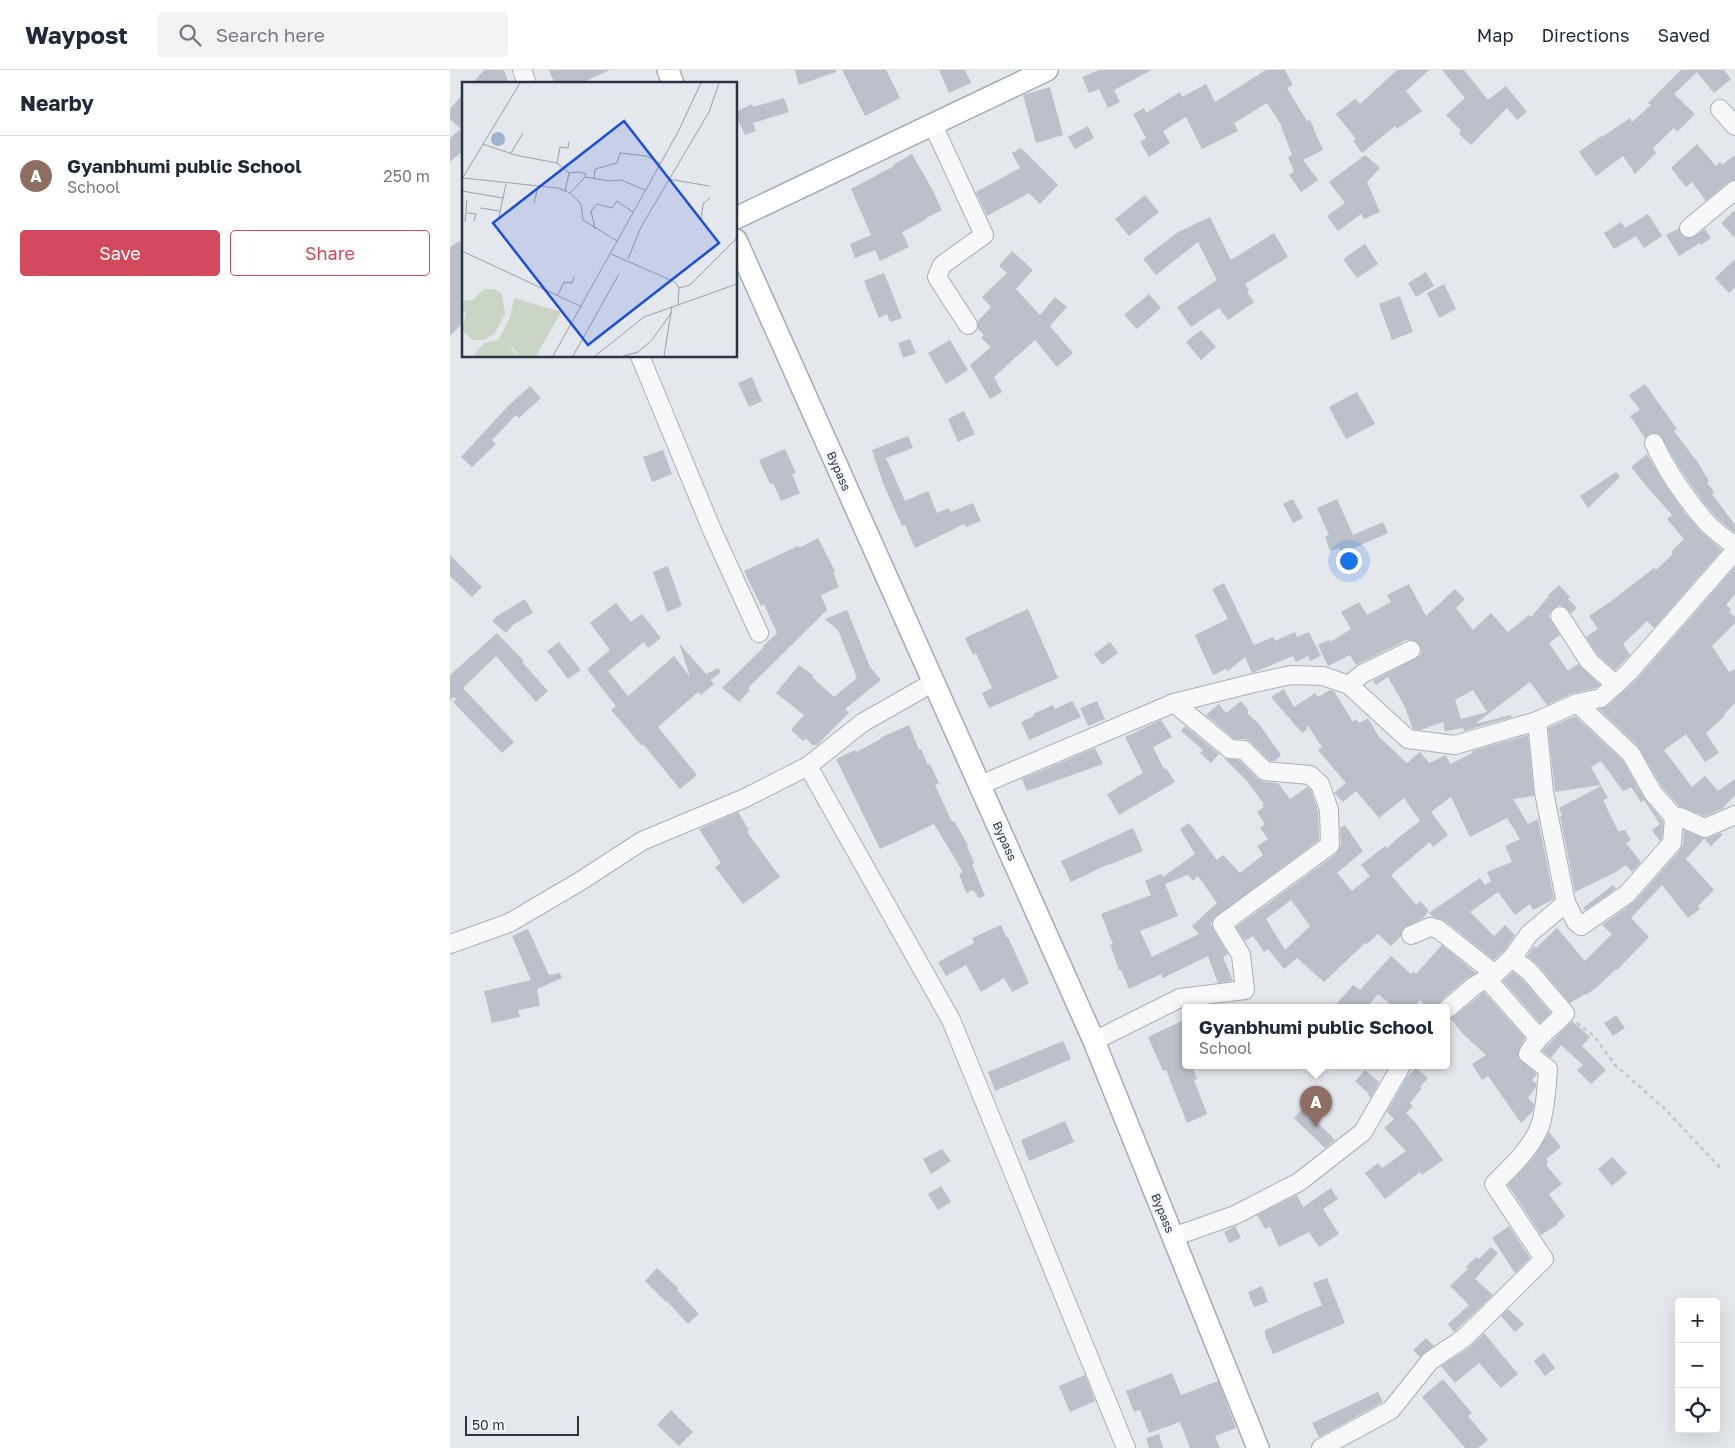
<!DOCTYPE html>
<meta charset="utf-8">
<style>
:root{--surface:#fff;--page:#f2f2f3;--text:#1f2937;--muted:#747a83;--line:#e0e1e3;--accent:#d1495b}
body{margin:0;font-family:"Golos Text",sans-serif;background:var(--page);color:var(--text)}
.controls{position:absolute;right:15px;bottom:15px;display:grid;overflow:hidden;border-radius:5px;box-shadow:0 5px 20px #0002}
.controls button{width:45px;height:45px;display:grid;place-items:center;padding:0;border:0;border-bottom:1px solid var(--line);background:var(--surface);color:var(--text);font:25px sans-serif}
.scale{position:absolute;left:15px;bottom:12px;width:114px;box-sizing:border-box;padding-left:5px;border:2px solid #2b3445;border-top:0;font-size:14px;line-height:18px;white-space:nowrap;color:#2b3445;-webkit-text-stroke:4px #f4f6f9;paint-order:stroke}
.you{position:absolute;left:898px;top:490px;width:18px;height:18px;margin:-12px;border:4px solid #fff;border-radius:50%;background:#1a73e8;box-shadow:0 0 0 8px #1a73e833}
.badge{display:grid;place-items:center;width:32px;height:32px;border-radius:50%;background:var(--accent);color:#fff;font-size:16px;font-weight:700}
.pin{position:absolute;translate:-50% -41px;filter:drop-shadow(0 1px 2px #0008)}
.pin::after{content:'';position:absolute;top:26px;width:18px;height:15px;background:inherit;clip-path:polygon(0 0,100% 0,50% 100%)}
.popup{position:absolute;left:732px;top:934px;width:268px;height:65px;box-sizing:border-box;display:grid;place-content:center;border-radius:5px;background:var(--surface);filter:drop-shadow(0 1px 4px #0005);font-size:16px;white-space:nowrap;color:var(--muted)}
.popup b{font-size:19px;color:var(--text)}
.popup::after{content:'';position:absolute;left:50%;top:100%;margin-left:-10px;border:10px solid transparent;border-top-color:var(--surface)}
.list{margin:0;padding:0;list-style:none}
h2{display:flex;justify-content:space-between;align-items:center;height:65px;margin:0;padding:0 20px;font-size:21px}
h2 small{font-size:16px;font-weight:400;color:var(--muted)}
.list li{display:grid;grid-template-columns:32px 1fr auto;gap:15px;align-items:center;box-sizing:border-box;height:80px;padding:0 20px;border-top:1px solid var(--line)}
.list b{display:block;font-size:19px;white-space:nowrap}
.list p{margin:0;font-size:16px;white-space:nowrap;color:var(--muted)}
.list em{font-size:16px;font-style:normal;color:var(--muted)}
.actions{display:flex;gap:10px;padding:15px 20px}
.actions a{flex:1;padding:11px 0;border:1px solid var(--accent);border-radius:5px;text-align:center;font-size:18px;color:var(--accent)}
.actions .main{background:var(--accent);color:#fff}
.icon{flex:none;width:28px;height:28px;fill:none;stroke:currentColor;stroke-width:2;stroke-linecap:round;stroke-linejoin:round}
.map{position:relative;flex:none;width:1285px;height:1378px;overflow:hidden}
header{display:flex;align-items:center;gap:30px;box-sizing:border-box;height:70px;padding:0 25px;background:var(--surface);border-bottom:1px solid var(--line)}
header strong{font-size:24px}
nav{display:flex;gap:28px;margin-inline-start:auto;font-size:18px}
.search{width:350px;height:45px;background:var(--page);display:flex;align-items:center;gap:12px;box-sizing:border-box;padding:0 18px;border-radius:5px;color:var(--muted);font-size:19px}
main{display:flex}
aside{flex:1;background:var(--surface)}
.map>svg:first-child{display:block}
</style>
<header>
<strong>Waypost</strong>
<div class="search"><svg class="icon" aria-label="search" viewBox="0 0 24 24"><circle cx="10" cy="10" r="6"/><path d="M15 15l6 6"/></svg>Search here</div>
<nav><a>Map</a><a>Directions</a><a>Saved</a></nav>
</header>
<main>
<aside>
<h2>Nearby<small></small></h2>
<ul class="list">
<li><span class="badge" style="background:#8d6e63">A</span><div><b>Gyanbhumi public School</b><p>School</p></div><em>250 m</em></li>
</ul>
<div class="actions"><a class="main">Save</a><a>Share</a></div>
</aside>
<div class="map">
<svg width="1285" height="1378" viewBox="0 0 1285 1378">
<rect width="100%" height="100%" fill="#e4e7ec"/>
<g fill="#bbc0ca" fill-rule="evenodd">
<polygon points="34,0 54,0 59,14 22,14"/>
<polygon points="99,0 160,0 129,14 105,14"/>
<polygon points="345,0 386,0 386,2 349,15"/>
<polygon points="392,0 436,0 450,28 415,46"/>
<polygon points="489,0 515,0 521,13 499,23"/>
<polygon points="649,0 702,0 664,20 670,32 658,38 649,19 639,23 632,7"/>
<polygon points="816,0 835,0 843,15 837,18 857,51 860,50 873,80 853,90 868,110 851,122 839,105 844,101 838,87 842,85 830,53 817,33 784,53 788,61 752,79 736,47 713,61 720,73 699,87 690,72 696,68 683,44 694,38 696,43 730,22 732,27 756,14 765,32"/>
<polygon points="947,0 979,0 956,21 972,41 947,59 945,56 912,83 903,71 906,69 886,44 905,29 910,34"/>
<polygon points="992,0 1014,0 1038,30 1056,16 1077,42 1067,50 1057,38 1021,75 1009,64 1011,61 996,45 1015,28"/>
<polygon points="1231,0 1274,0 1281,9 1264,23 1247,2 1224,24 1245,44 1227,62 1224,58 1203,78 1206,83 1185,104 1173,86 1146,106 1129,82 1151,66 1152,67 1180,48 1182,52 1201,35 1198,33"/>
<polygon points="600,17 613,65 586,73 573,25"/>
<polygon points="14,23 14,80 0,92 0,68 11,59 0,49 0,39"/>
<polygon points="334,28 339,42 303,53 306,61 295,65 286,46 286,42 302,34 303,37"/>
<polygon points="638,56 644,68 625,79 618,67"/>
<polygon points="1247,74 1266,96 1270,92 1272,95 1285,85 1285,110 1278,112 1256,131 1242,112 1236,117 1221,98"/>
<polygon points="571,78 608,115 590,134 579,123 537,146 526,122 570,98 562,83"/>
<polygon points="462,84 482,119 492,140 476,148 477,149 452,162 459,177 430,191 425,180 405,188 400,174 421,165 401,119 444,96 443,95"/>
<polygon points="915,85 930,98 917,112 930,142 914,149 911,144 888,161 877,146 895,133 879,112"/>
<polygon points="695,125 709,142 679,166 665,149"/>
<polygon points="1285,140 1285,168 1271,153"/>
<polygon points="1198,144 1212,166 1194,178 1186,166 1164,179 1154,163 1171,152 1175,158"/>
<polygon points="760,147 781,190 824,163 838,187 795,214 799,220 797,222 804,232 778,250 769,238 741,257 727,237 767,210 748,172 706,205 693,189 728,162"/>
<polygon points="1229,158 1231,164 1236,168 1245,166 1255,159 1261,168 1251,175 1250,173 1229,186 1216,165"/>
<polygon points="9,171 14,178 14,252 0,266 0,177"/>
<polygon points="915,174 928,194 907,208 893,189"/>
<polygon points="562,181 583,200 566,219 590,245 605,227 617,237 600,256 623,283 607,297 585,270 544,307 552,322 540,329 520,295 541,277 531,268 534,265 528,259 528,251 541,237 532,227 557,203 549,196"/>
<polygon points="1285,189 1285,217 1279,223 1265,208"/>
<polygon points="976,202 984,216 966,227 958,213"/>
<polygon points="434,203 452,248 440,252 437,244 429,248 414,211"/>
<polygon points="994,214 1006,239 989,248 977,223"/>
<polygon points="699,224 711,238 687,259 674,245"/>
<polygon points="950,226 963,262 942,270 929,234"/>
<polygon points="751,260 766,277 751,290 736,272"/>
<polygon points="460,269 466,283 453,288 448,273"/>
<polygon points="500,270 518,300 496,314 478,283"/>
<polygon points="302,307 312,331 299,337 288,313"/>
<polygon points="1195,314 1227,359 1224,361 1248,393 1259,411 1257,413 1264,422 1262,424 1285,455 1285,463 1266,447 1251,429 1230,399 1210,365 1205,363 1200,363 1195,368 1180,346 1190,340 1179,325"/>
<polygon points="80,316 91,328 69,348 66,345 42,370 46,374 22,397 11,387 58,336"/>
<polygon points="907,322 925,354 896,369 879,337"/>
<polygon points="514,341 525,364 508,372 498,349"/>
<polygon points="458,366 463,378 436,388 455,431 478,421 487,443 499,438 501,442 523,433 531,451 516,457 514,454 465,478 455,455 452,456 433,413 422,380"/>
<polygon points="335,379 346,403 342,404 350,423 331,431 323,413 320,414 309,390"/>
<polygon points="213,380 222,404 202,412 193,387"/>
<polygon points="1197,384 1212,410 1234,442 1251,462 1272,480 1204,558 1197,551 1173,574 1180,585 1165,600 1147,584 1136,567 1148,559 1139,546 1160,532 1204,498 1206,500 1223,484 1221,482 1234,469 1217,449 1222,445 1198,418 1181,397"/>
<polygon points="1166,402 1170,407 1138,438 1130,426"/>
<polygon points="843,429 853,448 843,453 833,434"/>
<polygon points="887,429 903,465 933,452 938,463 904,478 909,488 897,494 889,478 880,481 875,467 879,465 867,438"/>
<polygon points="368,468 385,501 383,502 389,517 371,525 377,540 298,618 300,620 289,632 272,618 314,577 313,576 327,563 314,534 311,536 294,501 348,476 349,478"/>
<polygon points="0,485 32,517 22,527 0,506"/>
<polygon points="218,496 232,536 217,542 203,502"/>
<polygon points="1285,497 1285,524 1276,535 1281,539 1279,542 1285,547 1285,553 1262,576 1279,602 1285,599 1285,633 1274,644 1275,646 1256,663 1269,683 1255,692 1236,664 1214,680 1242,717 1255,706 1268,721 1285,709 1285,725 1272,739 1255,746 1229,736 1212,717 1188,676 1149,639 1158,636 1187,609"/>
<polygon points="774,513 804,575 823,567 825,571 845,562 847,567 859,562 871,586 860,591 858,586 846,592 843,586 802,603 795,587 778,601 776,599 763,605 745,565 778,549 762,519"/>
<path d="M959,514L976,546L1005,519L1015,529L1006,538L1023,560L1041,543L1058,562L1079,545L1081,547L1099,526L1098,525L1109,515L1120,527L1118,529L1127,538L1121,543L1115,537L1109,535L1101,541L1099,546L1101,551L1110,565L1099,573L1118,601L1128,594L1150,615L1146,618L1123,623L1097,635L1080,612L1025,654L1061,645L1062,647L1014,661L1013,658L995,661L993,652L971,660L963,659L954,635L938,607L926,615L923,611L970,586L972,580L967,572L962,570H956L906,595L900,585L878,596L868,575L879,570L880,572L901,559L891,542L909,532L917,545L941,532L937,525ZM1023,620L1037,642L1011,649L1005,630Z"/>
<polygon points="75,529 83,543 64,554 56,563 42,551 47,546"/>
<polygon points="166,533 181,552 192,544 211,568 198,578 194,572 158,601 178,626 224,586 240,607 229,573 256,604 268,598 271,602 261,610 264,614 251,625 248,622 208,657 247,705 230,719 193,674 192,676 161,640 166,636 137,599 160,580 140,553"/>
<polygon points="578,539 608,608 539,638 532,623 542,618 526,583 523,585 515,568"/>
<polygon points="397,540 420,597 431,610 395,639 399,643 367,675 362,675 356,668 353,671 341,660 354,645 326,623 349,595 364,606 362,607 384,627 407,608 388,560 375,549"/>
<polygon points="47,563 74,591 72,592 98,621 86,632 46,586 13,618 64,672 52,683 3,632 6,629 4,627 0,631 0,605"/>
<polygon points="109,572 131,600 118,609 97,581"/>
<polygon points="660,572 668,583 652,595 644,584"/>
<path d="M834,619L844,637L865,623L868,627L880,620L884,621L903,652L906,649L909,653L918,648L929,667L957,693L970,682L979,693L996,685L1000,694L1023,683L1022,681L1078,665L1084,726L1063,729L1078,754L1088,749L1104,829L1083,840L1080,834L1065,845L1048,822L1020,842L1044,866L1055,855L1065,865L1054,881L1044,890L995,851L983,847L979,843L1030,808L1035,815L1041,811L1037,802L1062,792L1055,776L1070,769L1057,748L1020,767L1001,727L981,742L998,765L983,777L980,772L941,805L966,835L970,831L979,841L972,849L953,858L951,866L941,876L928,864L917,874L915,873L874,912L847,888L834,899L818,879L814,882L803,866L795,871L786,857L886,784L891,775L890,758L895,755L913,781L887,803L902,821L920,806L911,795L935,776L937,778L949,767L970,751L954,728L929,748L906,721L893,732L884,723L896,713L868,680L872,677L858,656L856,657L857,660L852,663L821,627ZM841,830L860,856L835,880L816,849Z"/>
<polygon points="622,631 631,647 579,670 571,652 584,646 583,644 603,635 605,639"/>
<polygon points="647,631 655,649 638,656 630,638"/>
<polygon points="791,631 799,641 797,643 809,654 831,685 825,691 820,691 801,672 795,669 784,669 756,645 769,634 776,643"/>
<polygon points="1125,646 1173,691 1194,728 1213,751 1212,769 1210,771 1202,760 1210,754 1194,730 1191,732 1181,717 1173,721 1151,691 1141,697 1151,715 1105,722 1098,658"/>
<polygon points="711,650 722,667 703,677 714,699 716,698 725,712 669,745 657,724 693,703 675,667"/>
<polygon points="459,655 469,680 471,679 478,695 480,694 489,713 485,715 502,752 504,751 518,775 517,776 524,793 522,794 535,826 529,828 523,820 516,823 509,804 513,802 484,754 430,779 386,689 405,680 406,682 431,669 430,668"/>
<polygon points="735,656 769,684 761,693 750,683 753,680 731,661"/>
<polygon points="645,678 653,694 577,721 572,709"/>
<path d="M774,688L789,690L808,709L814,712L828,713L840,729L857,717L861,720L868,742L869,770L763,849L761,854L763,859L778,884L773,887L783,911L768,913L758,886L713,908L711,904L679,919L671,900H669L660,875L663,874L651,844L701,825L695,811L711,804L713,807L745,784L730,759L739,753L767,790L773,785L790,803L813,785L807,776L818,769L810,758L815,754L807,742L814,737L812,735L814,734L797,711ZM738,805L743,811L748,806L767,833L742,856L749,864L702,887L690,861L728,846L715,814Z"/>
<polygon points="1151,716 1158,728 1153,730 1168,761 1175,760 1181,770 1176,773 1191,792 1182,802 1176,795 1166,802 1125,822 1110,746 1112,745 1109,738"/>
<polygon points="288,742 299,760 297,762 330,807 293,834 265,797 271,793 249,759"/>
<polygon points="683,758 693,781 659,795 659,794 621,812 611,791"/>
<polygon points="1234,760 1255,769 1271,763 1273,764 1261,776 1254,769 1236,789 1264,820 1248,836 1250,839 1238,848 1212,815 1181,848 1199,867 1167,900 1166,899 1147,917 1136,925 1135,924 1120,933 1087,894 1077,886 1084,876 1086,878 1107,858 1135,891 1162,864 1152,855 1185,831 1230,780 1233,774"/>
<polygon points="1163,815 1166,819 1136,840 1133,838"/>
<polygon points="551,855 556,867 558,867 579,913 562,922 554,908 531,922 516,895 496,906 488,892 524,873 522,868"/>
<polygon points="78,859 99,905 110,903 112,908 87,919 90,936 68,940 70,947 42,953 34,921 81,910 62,866"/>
<polygon points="992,875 1026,903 1017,908 989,932 986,938 980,938 970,930 963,938 945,938 928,924 916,938 883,938 903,915 910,920 941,886 961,904 963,902 966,904"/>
<polygon points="1063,902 1072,909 1101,943 1090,953 1053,911"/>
<polygon points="1034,922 1075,968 1069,979 1068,988 1087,1004 1082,1010 1086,1013 1086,1017 1078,1028 1084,1034 1083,1041 1071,1053 1038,1006 1032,1010 1022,994 1036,985 1012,963 1001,949"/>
<polygon points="1166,945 1175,958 1163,966 1154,953"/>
<polygon points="736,949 736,996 742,996 747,1009 744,1010 757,1044 737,1053 716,1000 713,1001 698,967"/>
<polygon points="1122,951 1140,967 1132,976 1156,1000 1141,1014 1127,1000 1133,995 1111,975 1101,988 1092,981"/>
<polygon points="613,971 621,989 545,1021 538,1002"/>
<polygon points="966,998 978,1008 970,1017 972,1018 960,1033 963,1036 956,1043 965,1052 993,1090 972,1105 970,1102 935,1129 915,1103 928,1093 932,1098 956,1081 934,1058 944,1049 937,1042 956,1008"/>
<polygon points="915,1000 929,1012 921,1028 918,1025 919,1024 905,1011"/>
<polygon points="853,1038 885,1070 875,1078 844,1048"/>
<polygon points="615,1051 624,1072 579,1091 571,1070"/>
<polygon points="1099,1062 1111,1077 1096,1089 1098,1092 1096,1095 1112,1114 1099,1124 1115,1146 1107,1153 1108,1154 1091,1165 1058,1115 1084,1087"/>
<polygon points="492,1079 501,1091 481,1104 473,1089"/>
<polygon points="1162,1087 1177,1103 1162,1116 1148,1099"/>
<polygon points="491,1116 501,1132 488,1140 478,1124"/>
<polygon points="881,1118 888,1129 873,1139 889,1164 869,1177 859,1162 829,1177 820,1157 815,1159 807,1145 847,1125 853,1137"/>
<polygon points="785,1156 791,1168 779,1173 774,1162"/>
<polygon points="1059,1156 1080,1188 1065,1203 1042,1168"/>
<polygon points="1041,1177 1048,1183 1025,1209 1043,1225 1004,1262 998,1254 1019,1235 1000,1216 1018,1199 1016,1197 1026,1187 1029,1189"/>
<polygon points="207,1198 229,1219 227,1220 249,1244 238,1254 217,1231 216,1232 195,1211"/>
<polygon points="877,1208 895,1253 823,1284 815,1265 815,1260 872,1235 863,1213"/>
<polygon points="812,1216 818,1232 804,1237 798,1222"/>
<polygon points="1058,1239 1074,1254 1065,1262 1051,1246"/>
<polygon points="1034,1263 1068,1304 1051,1318 1029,1293 1005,1313 991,1296 1020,1277"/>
<polygon points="976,1268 984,1276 970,1287 963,1280"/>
<polygon points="1094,1283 1105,1298 1095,1306 1084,1291"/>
<polygon points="722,1303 731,1325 768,1311 786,1358 765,1366 770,1378 740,1378 730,1352 699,1363 690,1340 684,1342 676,1321"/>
<polygon points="635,1305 645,1331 620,1342 609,1316"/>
<polygon points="993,1309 1022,1343 1018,1346 1038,1370 1028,1378 1015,1378 972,1327"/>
<polygon points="928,1322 933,1332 869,1367 862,1353"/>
<polygon points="221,1340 243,1362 229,1376 207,1355"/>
<polygon points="709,1364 713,1378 699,1378 696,1368"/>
</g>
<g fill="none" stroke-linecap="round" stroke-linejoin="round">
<defs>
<g id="minor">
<polyline points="72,0 77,14"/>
<polyline points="1270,39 1285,56"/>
<polyline points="483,55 534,165 492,195 487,207 518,255"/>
<polyline points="1239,158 1285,120"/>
<polyline points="190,286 262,460 309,563"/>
<path d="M1204,373C1216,400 1238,432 1258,454C1266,462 1276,469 1285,476"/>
<polyline points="1110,546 1139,591 1166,615"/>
<polyline points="899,615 912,604 961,580"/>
<polyline points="1127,633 1181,684 1203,723 1224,747"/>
<polyline points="1087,651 1127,633 1151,628 1179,602 1285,481"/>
<polyline points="358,696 501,950 676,1378"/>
<polyline points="530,715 724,633 804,613 841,605 873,606 899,615 958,669 1005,675 1087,651 1094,722 1116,833 1079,864 1062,888 1045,904 1024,916 996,940"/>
<polyline points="1116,833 1126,852 1131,856 1177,824 1222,773 1224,747 1230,747 1255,758 1285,745"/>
<polyline points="961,865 980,857 988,859 1045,904"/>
<polyline points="0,874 59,853 129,812 192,771 295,728 358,696 412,653 484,612"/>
<polyline points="1036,908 1089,968"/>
<polyline points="644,971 730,928 795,920 791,885 772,854 880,775 879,740 870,714 860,705 815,701 794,680 780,679 724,633"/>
<polyline points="723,1167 785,1145 849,1112 913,1062 951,996"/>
<path d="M871,1378L941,1340L980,1291L1014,1268L1094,1189L1044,1114C1061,1097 1081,1079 1090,1056C1095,1041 1097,1015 1098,999L1078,984C1087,966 1102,958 1115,943L1079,901L1062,888"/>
</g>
<g id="major">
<polyline points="218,0 223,14"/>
<polyline points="286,148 597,0"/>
<polyline points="286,170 644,971 808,1378"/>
</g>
</defs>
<use href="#minor" stroke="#a9aeb7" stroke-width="20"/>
<use href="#major" stroke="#a3abb8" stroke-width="24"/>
<polyline stroke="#c2c5cb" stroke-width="2.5" stroke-dasharray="4 4" stroke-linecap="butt" points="1127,953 1144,966 1165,995 1215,1039 1272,1100"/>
<use href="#minor" stroke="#f7f8fa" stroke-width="18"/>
<use href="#major" stroke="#fff" stroke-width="21"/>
</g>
<g text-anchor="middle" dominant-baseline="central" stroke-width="4.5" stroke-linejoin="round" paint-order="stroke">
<g font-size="12" fill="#2b3445" stroke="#f4f6f9">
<text transform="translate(389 401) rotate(66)">Bypass</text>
<text transform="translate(555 771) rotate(66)">Bypass</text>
<text transform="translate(713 1143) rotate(68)">Bypass</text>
</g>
</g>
<g transform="translate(12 12)">
<rect width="275" height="275" fill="#e4e7ec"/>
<path d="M22,207H32L40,212L43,232L32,252L21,258H11L0,248L4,231L0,229V219L11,218ZM52,216L99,230L74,274H56L53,268L46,261L55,274H11L22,261L36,258L48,236Z" fill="#c9d6c5"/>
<path d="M29 57a7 7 0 1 1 14 0a7 7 0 1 1-14 0Z" fill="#9fb4cc"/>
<path fill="none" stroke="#9a9fa9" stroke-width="1" d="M21,62L53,73L95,81L107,91L117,90L124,92L123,95M49,71L61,51M95,81L98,65L106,66L107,60M1,96L96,106L108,111M132,96L133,87L155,81L158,71L184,74L199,82M0,97L58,1M206,97L247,104M0,109L41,116M103,109L107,91M72,121L76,105M18,126L38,129M5,131L14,132L12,139M239,137L241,122L248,116M36,139L44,102M3,140L5,118M133,147L129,129L135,122L150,126L155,119L171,130M155,159L121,138L119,122L108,111L123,95L147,99L159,98L183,108M0,169L120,225M149,172L213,200L217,206L216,222M166,177L179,145L247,30L257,1M217,206L228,203L275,156M96,213L102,200L110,201L112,195M91,274L216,50L239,1M111,274L157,192M133,274L182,235L275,202M161,274L176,270L190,258L210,230M202,274L210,224"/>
<path fill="#1d4ed8" fill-opacity="0.15" stroke="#1d4ed8" stroke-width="2.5" d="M162,39L257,161L126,263L31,141Z"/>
<rect width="275" height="275" fill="none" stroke="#2b3445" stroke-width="2.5"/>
</g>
</svg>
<div class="controls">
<button>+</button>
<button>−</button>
<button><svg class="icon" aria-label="locate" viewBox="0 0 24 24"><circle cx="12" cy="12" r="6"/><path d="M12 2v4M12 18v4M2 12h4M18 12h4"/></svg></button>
</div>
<div class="scale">50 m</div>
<div class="you"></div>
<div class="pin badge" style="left:866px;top:1057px;background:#8d6e63">A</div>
<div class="popup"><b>Gyanbhumi public School</b>School</div>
</div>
</main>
